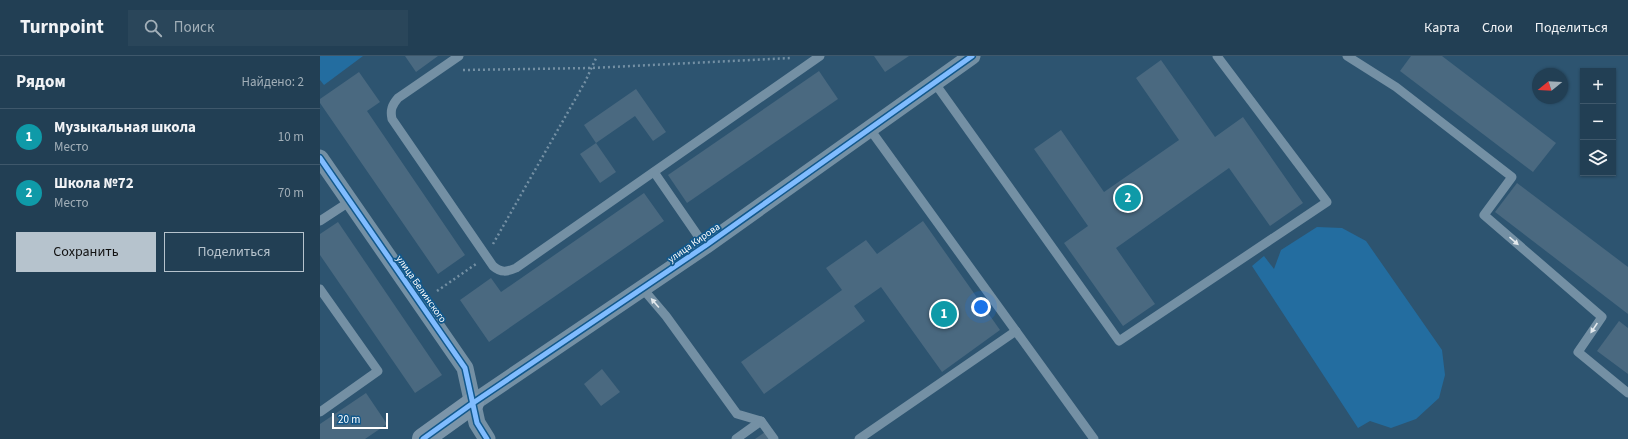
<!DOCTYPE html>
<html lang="ru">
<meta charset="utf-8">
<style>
:root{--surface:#223f54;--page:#2a465a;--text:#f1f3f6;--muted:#a2afb8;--line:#3f586b;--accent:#b6c3cd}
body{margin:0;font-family:"Source Sans 3",sans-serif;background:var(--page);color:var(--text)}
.controls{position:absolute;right:12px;top:12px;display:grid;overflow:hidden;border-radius:0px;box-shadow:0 1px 3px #0004}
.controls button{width:36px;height:36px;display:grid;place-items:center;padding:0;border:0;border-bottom:1px solid var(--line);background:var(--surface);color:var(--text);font:20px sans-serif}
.compass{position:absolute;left:1212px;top:12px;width:36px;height:36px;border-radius:50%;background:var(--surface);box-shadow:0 1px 3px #0004;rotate:252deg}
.scale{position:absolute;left:12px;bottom:10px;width:56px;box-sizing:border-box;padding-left:4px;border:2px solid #fff;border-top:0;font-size:11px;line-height:14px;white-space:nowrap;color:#fff;-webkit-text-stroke:3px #12588b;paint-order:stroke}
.you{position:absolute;left:661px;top:251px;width:14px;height:14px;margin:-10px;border:3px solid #fff;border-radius:50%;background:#1a73e8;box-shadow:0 0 0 6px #1a73e833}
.badge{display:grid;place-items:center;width:26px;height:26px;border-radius:50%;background:var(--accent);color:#fff;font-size:13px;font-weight:700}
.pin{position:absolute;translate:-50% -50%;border:2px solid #fff;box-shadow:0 1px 4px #0006}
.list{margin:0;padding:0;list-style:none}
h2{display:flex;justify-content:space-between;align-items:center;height:52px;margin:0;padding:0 16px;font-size:17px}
h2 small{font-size:13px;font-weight:400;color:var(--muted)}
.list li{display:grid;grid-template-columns:26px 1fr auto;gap:12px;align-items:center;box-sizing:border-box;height:56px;padding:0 16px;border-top:1px solid var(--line)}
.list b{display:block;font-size:15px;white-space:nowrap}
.list p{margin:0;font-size:13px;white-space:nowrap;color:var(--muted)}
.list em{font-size:13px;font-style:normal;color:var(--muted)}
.actions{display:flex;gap:8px;padding:12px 16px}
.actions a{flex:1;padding:9px 0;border:1px solid var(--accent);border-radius:0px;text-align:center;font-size:14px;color:var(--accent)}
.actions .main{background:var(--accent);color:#111}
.icon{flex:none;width:22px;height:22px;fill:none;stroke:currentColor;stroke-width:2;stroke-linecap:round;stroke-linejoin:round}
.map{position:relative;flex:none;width:1308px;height:383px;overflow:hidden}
header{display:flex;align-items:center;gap:24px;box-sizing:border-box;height:56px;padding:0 20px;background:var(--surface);border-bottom:1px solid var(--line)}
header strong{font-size:19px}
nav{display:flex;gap:22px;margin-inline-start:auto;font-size:14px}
.search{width:280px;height:36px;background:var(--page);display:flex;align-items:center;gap:10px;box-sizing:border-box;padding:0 14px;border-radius:0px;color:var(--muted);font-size:15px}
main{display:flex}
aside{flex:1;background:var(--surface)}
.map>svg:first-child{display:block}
</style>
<header>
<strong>Turnpoint</strong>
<div class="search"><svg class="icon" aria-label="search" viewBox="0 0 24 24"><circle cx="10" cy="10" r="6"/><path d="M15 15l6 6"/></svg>Поиск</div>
<nav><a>Карта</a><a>Слои</a><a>Поделиться</a></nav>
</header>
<main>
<aside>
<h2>Рядом<small>Найдено: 2</small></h2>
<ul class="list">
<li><span class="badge" style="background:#0f9aa8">1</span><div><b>Музыкальная школа</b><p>Место</p></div><em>10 m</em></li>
<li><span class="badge" style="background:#0f9aa8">2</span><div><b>Школа №72</b><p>Место</p></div><em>70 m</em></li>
</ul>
<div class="actions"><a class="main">Сохранить</a><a>Поделиться</a></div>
</aside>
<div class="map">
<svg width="1308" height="383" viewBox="0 0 1308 383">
<rect width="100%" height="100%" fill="#2d5470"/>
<g fill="#236da0">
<polygon points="0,0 43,0 4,29 0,24"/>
<polygon points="997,171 1022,172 1046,185 1122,294 1125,319 1119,342 1096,363 1071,372 1050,365 1038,372 932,210 944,200 954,213 961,194"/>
</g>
<g fill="#4a6980">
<polygon points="85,0 118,0 96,16"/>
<polygon points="554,0 589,0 565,16"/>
<polygon points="1091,0 1122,0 1236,87 1213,116 1080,15"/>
<polygon points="841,4 895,81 923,61 983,147 950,170 909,112 796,192 835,248 803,270 744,187 768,170 714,93 741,74 784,136 859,84 816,22"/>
<polygon points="499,15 518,43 367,147 348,119"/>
<polygon points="39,16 60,46 47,55 145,199 118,218 0,47 0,43"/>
<polygon points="316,33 346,76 333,85 315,60 276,87 264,69"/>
<polygon points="276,87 296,116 280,127 260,98"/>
<polygon points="1197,127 1308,211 1308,258 1175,156"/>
<polygon points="324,137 344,165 169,286 140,244 171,222 181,236"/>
<polygon points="603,165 680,274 622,316 561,231 534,250 545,265 444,338 421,306 522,234 506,212 546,184 557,198"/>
<polygon points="18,166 122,319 95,337 0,199 0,178"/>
<polygon points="1299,265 1308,272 1308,318 1277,295"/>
<polygon points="282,313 300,336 281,350 264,328"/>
<polygon points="46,337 67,368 45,383 0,383 0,368"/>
<polygon points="445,376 449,383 435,383"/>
</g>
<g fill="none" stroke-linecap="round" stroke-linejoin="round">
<g stroke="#7490a4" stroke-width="2.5" stroke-dasharray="2 3" stroke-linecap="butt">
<polyline points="143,14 272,12 472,2"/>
<polyline points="173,188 265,26 277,0"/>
<polyline points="117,235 156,208"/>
</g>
<g stroke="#7490a4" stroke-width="9">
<path d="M139,0L78,42C72,49 70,54 72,63L173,210C181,217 187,216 196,212L500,0"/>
<polyline points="1027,0 1076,31 1192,121 1164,159 1282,261 1258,296 1308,337"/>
<polyline points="614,26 799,285 1007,146 897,0"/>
<polyline points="549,72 774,383"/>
<polyline points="334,116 385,190"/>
<polyline points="0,165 29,146"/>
<polyline points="0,233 58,315 0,356"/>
<polyline points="323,233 346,260 417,358 441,365 454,383"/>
<polyline points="416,383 441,365"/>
<polyline points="539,383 696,275"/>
</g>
<g stroke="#7490a4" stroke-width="17">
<polyline points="0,102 145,312 157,367 167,383"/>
<polyline points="153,347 385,190 652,0"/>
</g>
<polyline stroke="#7b95a9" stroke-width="22" points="103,383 153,347"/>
<defs>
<g id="cycleway">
<polyline points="0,102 145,312 157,367 167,383"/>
<polyline points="103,383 153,347 385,190 652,0"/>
</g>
</defs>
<use href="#cycleway" stroke="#12588b" stroke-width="8"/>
<use href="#cycleway" stroke="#80bcff" stroke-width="5"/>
</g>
<defs><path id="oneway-solid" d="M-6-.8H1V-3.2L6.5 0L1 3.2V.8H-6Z"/></defs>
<g fill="#e3e9ed">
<use href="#oneway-solid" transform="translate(1194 185) rotate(41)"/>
<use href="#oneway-solid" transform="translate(335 247) rotate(-131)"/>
<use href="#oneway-solid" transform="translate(1274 272) rotate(124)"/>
</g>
<g text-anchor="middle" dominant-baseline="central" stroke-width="3.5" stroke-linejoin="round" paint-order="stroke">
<g font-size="10" fill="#fff" stroke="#12588b">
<text transform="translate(374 187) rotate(-35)">улица Кирова</text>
<text transform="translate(101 233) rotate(55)">улица Белинского</text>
</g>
</g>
</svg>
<div class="controls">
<button>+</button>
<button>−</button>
<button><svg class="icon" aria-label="layers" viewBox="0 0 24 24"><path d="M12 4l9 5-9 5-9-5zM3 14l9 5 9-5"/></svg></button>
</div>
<svg class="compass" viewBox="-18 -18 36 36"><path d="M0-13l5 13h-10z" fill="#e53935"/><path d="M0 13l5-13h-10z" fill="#a2afb8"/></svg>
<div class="scale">20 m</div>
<div class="you"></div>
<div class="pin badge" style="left:624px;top:258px;background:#0f9aa8">1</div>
<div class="pin badge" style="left:808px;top:142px;background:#0f9aa8">2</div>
</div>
</main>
